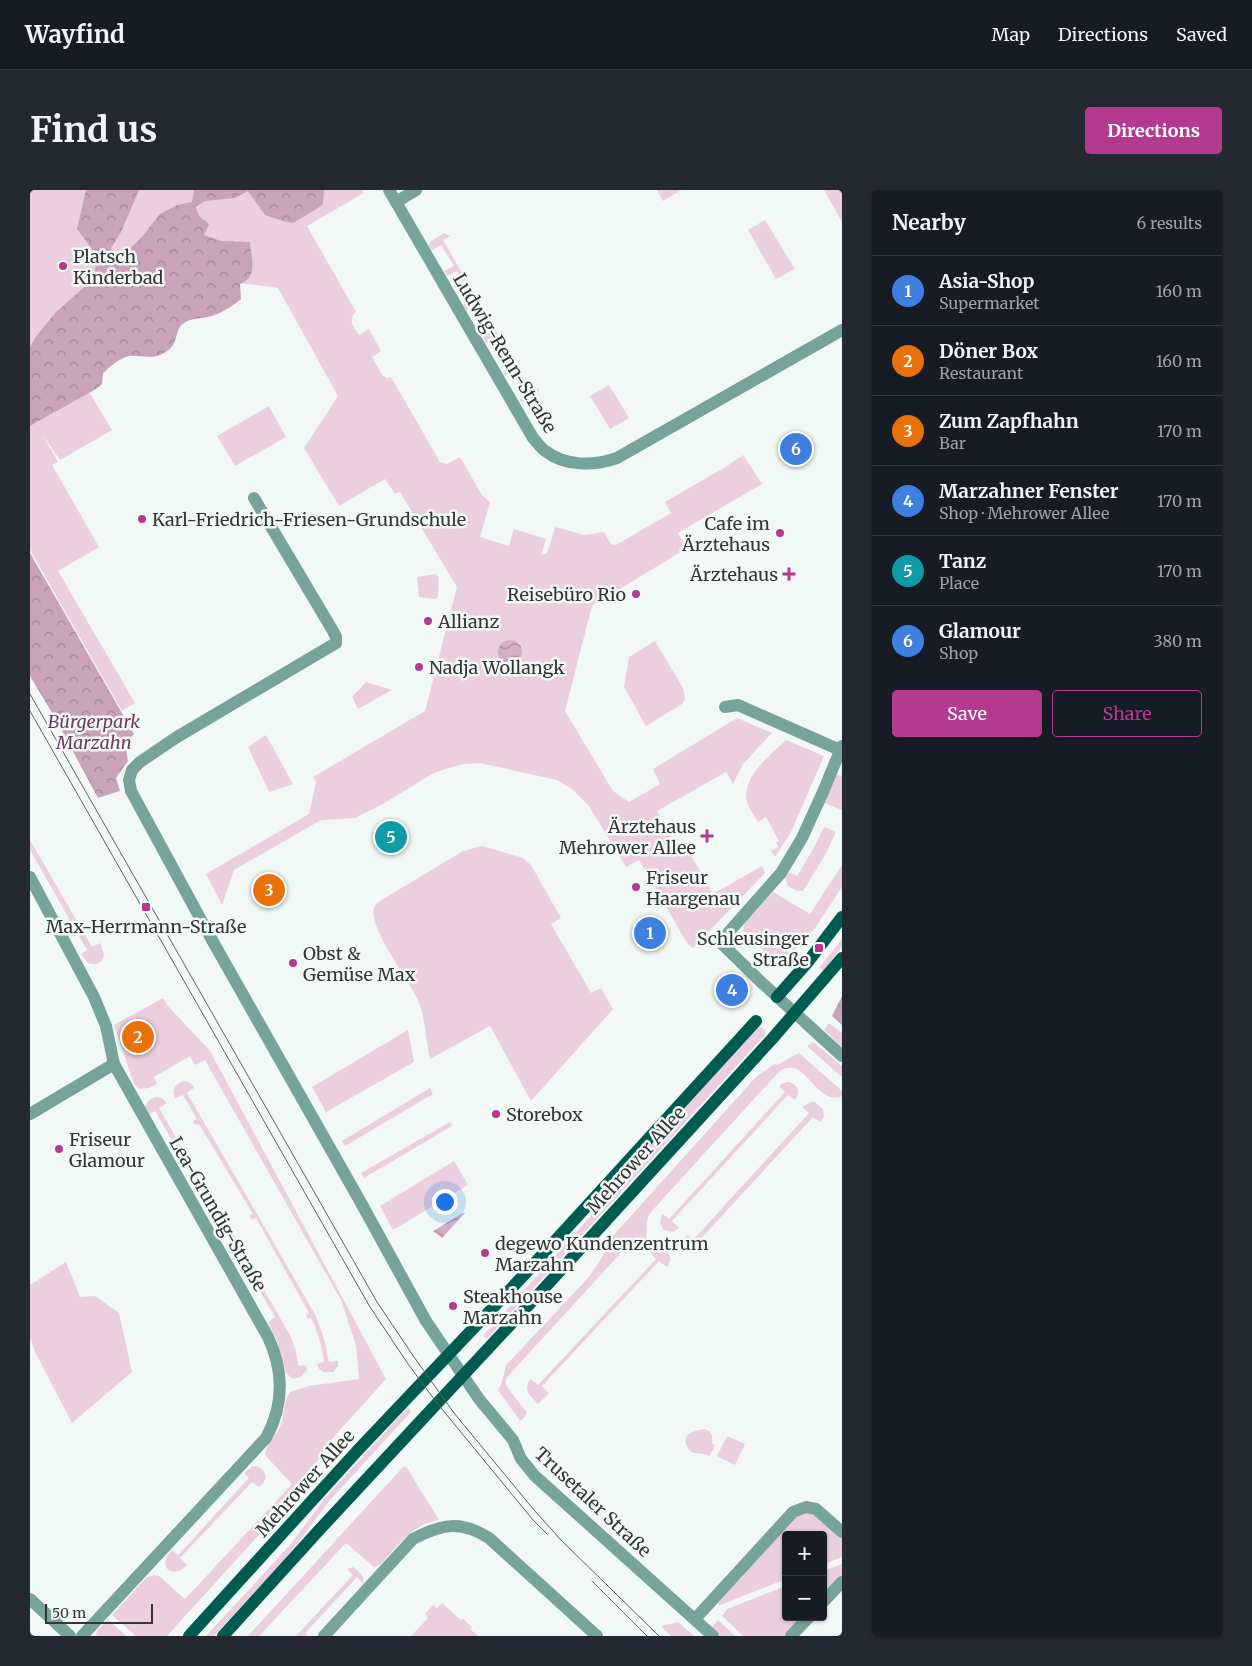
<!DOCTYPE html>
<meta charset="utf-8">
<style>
:root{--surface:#171b24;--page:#242831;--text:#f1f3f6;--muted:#9ea1a6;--line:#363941;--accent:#b33a8f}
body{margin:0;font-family:Merriweather,serif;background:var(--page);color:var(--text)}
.controls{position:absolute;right:15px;bottom:15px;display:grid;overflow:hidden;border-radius:5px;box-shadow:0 1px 4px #0004}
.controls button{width:45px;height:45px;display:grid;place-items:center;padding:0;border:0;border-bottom:1px solid var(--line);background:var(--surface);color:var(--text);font:25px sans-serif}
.scale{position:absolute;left:15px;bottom:12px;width:108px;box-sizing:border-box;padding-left:5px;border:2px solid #353737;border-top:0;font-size:14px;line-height:18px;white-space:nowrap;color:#353737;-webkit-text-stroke:4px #f1f8f6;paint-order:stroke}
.you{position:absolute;left:414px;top:1011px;width:18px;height:18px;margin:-12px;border:4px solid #fff;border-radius:50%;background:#1a73e8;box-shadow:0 0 0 8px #1a73e833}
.badge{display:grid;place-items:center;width:32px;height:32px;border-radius:50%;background:var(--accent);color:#fff;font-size:16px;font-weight:700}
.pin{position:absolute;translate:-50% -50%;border:2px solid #fff;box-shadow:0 1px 5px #0006}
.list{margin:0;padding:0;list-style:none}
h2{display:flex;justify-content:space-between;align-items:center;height:65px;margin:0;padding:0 20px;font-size:21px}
h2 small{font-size:16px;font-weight:400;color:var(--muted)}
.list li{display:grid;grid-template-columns:32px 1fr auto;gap:15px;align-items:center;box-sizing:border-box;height:70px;padding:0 20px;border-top:1px solid var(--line)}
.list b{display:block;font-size:19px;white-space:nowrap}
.list p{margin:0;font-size:16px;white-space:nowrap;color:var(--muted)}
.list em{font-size:16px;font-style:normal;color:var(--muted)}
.actions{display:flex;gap:10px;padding:15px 20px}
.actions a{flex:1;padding:11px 0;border:1px solid var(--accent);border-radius:5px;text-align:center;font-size:18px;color:var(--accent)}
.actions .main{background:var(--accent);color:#fff}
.map{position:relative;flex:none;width:812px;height:1446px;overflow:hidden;border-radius:5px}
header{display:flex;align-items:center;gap:30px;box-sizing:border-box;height:70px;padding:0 25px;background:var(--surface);border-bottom:1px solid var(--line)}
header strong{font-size:24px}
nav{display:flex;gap:28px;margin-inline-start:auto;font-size:18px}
.intro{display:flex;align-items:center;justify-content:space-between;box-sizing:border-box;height:120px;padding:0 30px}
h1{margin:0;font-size:35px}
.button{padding:12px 22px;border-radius:5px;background:var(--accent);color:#fff;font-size:18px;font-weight:700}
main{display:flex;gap:30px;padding:0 30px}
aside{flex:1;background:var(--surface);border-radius:5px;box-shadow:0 1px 4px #0004}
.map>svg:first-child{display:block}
</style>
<header>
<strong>Wayfind</strong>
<nav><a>Map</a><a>Directions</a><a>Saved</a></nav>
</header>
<div class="intro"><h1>Find us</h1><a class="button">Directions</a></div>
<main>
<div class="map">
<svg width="812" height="1446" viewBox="0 0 812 1446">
<defs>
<pattern id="forest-crowns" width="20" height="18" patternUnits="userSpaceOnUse" patternTransform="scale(1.25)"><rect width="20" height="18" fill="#c8a3b9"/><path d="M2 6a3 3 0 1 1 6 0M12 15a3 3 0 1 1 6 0" fill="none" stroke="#a38697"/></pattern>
<pattern id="water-waves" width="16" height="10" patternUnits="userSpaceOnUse" patternTransform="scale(1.25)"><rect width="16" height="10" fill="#d4aec4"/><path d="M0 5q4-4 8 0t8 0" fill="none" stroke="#ad8ea0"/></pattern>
</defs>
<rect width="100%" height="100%" fill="#f1f8f6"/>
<g fill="#ebcfdf" fill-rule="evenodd">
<path d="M0,0H332L334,3L277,36L326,122C317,130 324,137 329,145L339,139L351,161L342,167L352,185L357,188L361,187L410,272L417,274L430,267L452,305L460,312L450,347L479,356L484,339L516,349L511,365L516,364L518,361L525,337L555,345L574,342L581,354L586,355L641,323L635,312L697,276L713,265L732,294L648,343L657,358L562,416L535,521L583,601L599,612L630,594L623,579L707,528L742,543L713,574L703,594L696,582L627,621L649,662L657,658L683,704L732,676L735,683L663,758L657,753L609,670L596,677L559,616L542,599L527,590L450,573L434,574L415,579L402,584L353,614L325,628L291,630L204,680L192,715L176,684L279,624L286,592L283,587L395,521L427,397L370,302L365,304L355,289L309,316L274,258L308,206L248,98L210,93L82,166L6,233L59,202L82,240L30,270L12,244L28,272L22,275L69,357L28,381L105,513L92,521L0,360ZM479,450L486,452L490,470L483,474L472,471L468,464Z"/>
<polygon points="627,0 651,0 633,11"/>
<polygon points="794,0 811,0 812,1 812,32"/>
<polygon points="735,30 765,79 746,89 718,40"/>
<polygon points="414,43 420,46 413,50 501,202 508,198 509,200 507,205 492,212 489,210 499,204 485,180 475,186 473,182 482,176 466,147 456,153 453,147 462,141 446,114 436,120 433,114 443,108 427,81 417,86 414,81 424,76 411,55 402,60 399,56 400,52"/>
<polygon points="579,195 599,228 580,239 560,206"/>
<polygon points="239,216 256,247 205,276 187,246"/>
<polygon points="405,384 409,387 408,406 406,409 389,407 387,387"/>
<polygon points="625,451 653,498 655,509 652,514 616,536 594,497 599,467"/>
<polygon points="336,492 362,500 328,519 322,507"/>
<polygon points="236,545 263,594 239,602 218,557"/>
<path d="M756,550L794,566L761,642L745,667L741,661L748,657L746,653L749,651L736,627L728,632C725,626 720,621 718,615C708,589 741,565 756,550Z"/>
<polygon points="807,584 812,586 812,620 794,613"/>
<polygon points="794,637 806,642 795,665 773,701 765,700 758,696 755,687 760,682 767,686 782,661"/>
<path d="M0,650L62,757L70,753L74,764C73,773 66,776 58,773L51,764L57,760L0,660Z"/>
<path d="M452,656L493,668L501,675L531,728L521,734L561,803L571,798L583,819L501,911L460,836L400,869C395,849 396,828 387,808C379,791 337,735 344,718C346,713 350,711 355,708L433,661Z"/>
<polygon points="812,675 812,697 785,738 769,757 747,773 713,741 715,732 743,702 780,724"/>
<polygon points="812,749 812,757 793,781 789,778"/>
<path d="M133,808L138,816L180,861L356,1189L300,1251L267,1303L137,1446H106L82,1425L117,1387L124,1385L129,1386L155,1409L262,1294L235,1265C235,1255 246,1246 250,1237C255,1225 253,1212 260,1202L279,1196L329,1189L326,1155L311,1110L175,870L165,875L160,866L124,887L127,894L119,898L109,899L104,894L84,835Z"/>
<polygon points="799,833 812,843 812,857 794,840"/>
<polygon points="729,837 735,839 735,845 457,1149 453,1146 577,1008 607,967"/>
<polygon points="378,840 384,872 296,922 282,897"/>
<polygon points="783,852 812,876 812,887 777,856"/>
<path d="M769,863L812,901V906C786,917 776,866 752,880C746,884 741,891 735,897L621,1022C612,1034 622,1044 612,1056L607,1054H599L478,1186C476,1190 475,1190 476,1194C477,1198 493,1217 497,1222L494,1228L490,1231L468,1200L472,1192L476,1175L558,1088L570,1071L582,1047L726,887L744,874L747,875Z"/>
<path d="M153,891C158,891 162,893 164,898L157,903L286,1126L295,1152L299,1172L308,1171V1176L303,1182H294L289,1179L287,1174L294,1172C292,1156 288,1142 281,1128L278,1129L276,1125L279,1123L226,1028L222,1030L220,1026L223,1024L169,934L165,935L163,931L167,929L153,905L145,908C141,900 145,894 153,891Z"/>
<path d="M758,892C768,894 771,902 765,910L758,905L642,1031L649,1038L643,1042L634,1040C630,1035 629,1030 633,1024L639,1029L755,902L749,896L753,893Z"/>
<polygon points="400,898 403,904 315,956 312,951"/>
<path d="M128,907L133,909L137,913L129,918L261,1147L266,1161L268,1176L276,1175L277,1180L271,1187L263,1189L256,1183L248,1153L238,1132L245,1127L125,921L118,925L115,921C115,912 120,908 128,907Z"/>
<path d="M781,912H785L793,919L794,927L790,932L783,927L666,1054L672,1060C659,1068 648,1059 657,1045L663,1050L779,923L772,917Z"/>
<polygon points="420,932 422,936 334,988 331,983"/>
<polygon points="424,971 438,995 363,1040 350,1016"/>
<path d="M628,1058L636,1061C642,1066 641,1071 637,1077L629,1071L512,1196L519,1203L508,1214C500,1206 492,1199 501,1189L508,1195L626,1069L620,1063Z"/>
<polygon points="36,1072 50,1107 65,1106 89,1123 102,1182 42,1233 5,1162 0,1148 0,1095"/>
<polygon points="378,1217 381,1222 301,1309 256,1368 184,1446 176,1446 250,1366 264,1350 294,1309"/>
<path d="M675,1239C682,1242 683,1245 682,1253L685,1256L679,1266C673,1262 665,1265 660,1261C659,1260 656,1255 656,1254C653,1242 667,1240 675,1239Z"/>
<polygon points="697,1246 715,1254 705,1275 687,1266"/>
<path d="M223,1276C236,1277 240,1290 229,1297L222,1292L150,1368L157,1375C142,1391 126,1376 142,1360L148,1365L219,1288L214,1283Z"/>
<path d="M374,1276L377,1278L409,1330C383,1333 366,1358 350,1375L344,1377L316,1353L229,1446H218Z"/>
<polygon points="778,1323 788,1327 812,1349 812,1367 793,1375 793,1345 756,1345 756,1389 690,1415 688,1413 767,1326"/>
<polygon points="812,1374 812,1386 793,1406 793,1381"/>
<path d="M323,1377C329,1382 335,1386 333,1393L327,1387L276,1442L277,1446H266L323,1385L317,1379Z"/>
<polygon points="756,1396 756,1427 772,1427 755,1446 713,1446 692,1426 697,1419"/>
<polygon points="412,1413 431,1430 433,1429 442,1437 440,1439 448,1446 381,1446 398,1428 395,1424 403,1415 407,1418"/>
<polygon points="78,1429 96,1446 66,1446 67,1441"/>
<polygon points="688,1430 705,1446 690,1446 682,1437"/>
<polygon points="648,1432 664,1446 641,1446 631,1436"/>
</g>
<g fill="url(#forest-crowns)">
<path d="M56,0H109L91,42L81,58L87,71L111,48L130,24L147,15L162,12L164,0H293L294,1L293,14L288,18L263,33L256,32L235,25L218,1L205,8L175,11L165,17L170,27L179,34L174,45L191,51L220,52C221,69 229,86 210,94L211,109C203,116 187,126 177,127C169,129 161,128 154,133C142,141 152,156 130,165C120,169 109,165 99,166C89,168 80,177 73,183L72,194L66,199L0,236V157L5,148L25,123L60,92L65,81L66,70L62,59L47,39Z"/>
<polygon points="0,363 104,544 95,553 98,571 86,588 90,601 68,608 24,526 0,486"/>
<polygon points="812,806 812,835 802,826"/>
</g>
<g fill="url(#water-waves)">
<circle cx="480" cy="462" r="12"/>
<polygon points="433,1023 435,1023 412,1048 403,1041"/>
</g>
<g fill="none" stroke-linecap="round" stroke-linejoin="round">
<g stroke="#76a49b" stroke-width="12">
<path d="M359,0L503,248C507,252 510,257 514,260C535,277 564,276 587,268L812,140"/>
<polyline points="366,12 386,0"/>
<polyline points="224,308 303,441 306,447 306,453 147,547 110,572 102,580 99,590 101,601 182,750 330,1011 396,1131 449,1209 483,1250 491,1269 505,1286 683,1446"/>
<polyline points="695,517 708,515 810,560"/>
<polyline points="812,556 793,602 772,648 751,683 690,752 731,792 812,866"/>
<path d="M0,687L64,807L76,836L84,874L93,890L238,1147C254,1181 254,1215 236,1248L52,1446"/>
<polyline points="0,924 84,874"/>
<polyline points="0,1409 40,1446"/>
<polyline points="793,1412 812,1392"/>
<polyline points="665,1429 763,1322 776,1317 786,1319 812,1342"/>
<path d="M294,1446L383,1349C412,1334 430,1330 459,1348L567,1446"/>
<polyline points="761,1446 779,1427"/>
</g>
<g stroke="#005c51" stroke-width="12">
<polyline points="747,807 777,773 812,727"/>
<polyline points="159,1446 328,1260 492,1087 726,831"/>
<polyline points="193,1446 291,1338 508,1105 742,849 812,768"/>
</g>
<g stroke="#5e6160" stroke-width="1">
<polyline points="0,504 347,1112 384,1167 424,1223 504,1320 531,1350 629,1446"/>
<polyline points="0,521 340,1117 378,1174 407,1213 503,1330 517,1344"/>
<polyline points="562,1391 617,1446"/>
</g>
</g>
<g fill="#b33a8f" stroke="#f1f8f6" stroke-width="2">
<circle cx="33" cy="76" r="5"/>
<circle cx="112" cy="329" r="5"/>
<circle cx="750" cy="343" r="5"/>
<path d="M756.5 376.5h5v5h5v5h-5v5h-5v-5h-5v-5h5z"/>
<circle cx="606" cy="404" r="5"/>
<circle cx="398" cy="431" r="5"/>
<circle cx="389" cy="477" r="5"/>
<path d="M674.5 638.5h5v5h5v5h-5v5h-5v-5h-5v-5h5z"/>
<circle cx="606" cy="697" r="5"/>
<rect x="111" y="712" width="10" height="10" rx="2.5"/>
<rect x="784" y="753" width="10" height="10" rx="2.5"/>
<circle cx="263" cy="773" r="5"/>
<circle cx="466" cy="924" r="5"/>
<circle cx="29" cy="959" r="5"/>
<circle cx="455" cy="1063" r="5"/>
<circle cx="423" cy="1116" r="5"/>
</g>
<g text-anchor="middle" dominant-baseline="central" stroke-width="5" stroke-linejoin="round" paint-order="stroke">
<g font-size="18" fill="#353737" stroke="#f1f8f6" text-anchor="start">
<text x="43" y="66">Platsch<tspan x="43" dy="21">Kinderbad</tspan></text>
<text x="122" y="329">Karl-Friedrich-Friesen-Grundschule</text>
<text x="740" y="333" text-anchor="end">Cafe im<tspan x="740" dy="21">Ärztehaus</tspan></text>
<text x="748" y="384" text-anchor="end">Ärztehaus</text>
<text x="596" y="404" text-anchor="end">Reisebüro Rio</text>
<text x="408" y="431">Allianz</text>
<text x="399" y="477">Nadja Wollangk</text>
<text x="666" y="636" text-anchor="end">Ärztehaus<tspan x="666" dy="21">Mehrower Allee</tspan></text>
<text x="616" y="687">Friseur<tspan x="616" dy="21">Haargenau</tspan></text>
<text x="116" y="736" text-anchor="middle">Max-Herrmann-Straße</text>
<text x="779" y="748" text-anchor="end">Schleusinger<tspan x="779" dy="21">Straße</tspan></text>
<text x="273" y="763">Obst &amp;<tspan x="273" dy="21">Gemüse Max</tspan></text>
<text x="476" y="924">Storebox</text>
<text x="39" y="949">Friseur<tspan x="39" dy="21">Glamour</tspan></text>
<text x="465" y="1053">degewo Kundenzentrum<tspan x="465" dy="21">Marzahn</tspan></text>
<text x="433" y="1106">Steakhouse<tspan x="433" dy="21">Marzahn</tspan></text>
</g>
<g font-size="18" fill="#353737" stroke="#f1f8f6">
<text transform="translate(475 163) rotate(59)">Ludwig-Renn-Straße</text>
<text transform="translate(606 970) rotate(-48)">Mehrower Allee</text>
<text transform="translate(188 1024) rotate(60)">Lea-Grundig-Straße</text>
<text transform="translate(275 1293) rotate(-48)">Mehrower Allee</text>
<text transform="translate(563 1312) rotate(43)">Trusetaler Straße</text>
</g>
<g font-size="18" font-style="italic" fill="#6e3c5c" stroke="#f1f8f6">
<text x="64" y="531">Bürgerpark<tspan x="64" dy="21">Marzahn</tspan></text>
</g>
</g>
</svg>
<div class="controls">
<button>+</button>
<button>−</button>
</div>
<div class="scale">50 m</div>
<div class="you"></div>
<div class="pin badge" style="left:620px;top:743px;background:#3f7fe0">1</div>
<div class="pin badge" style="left:108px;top:847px;background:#e8710a">2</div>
<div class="pin badge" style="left:239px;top:700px;background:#e8710a">3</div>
<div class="pin badge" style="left:702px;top:800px;background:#3f7fe0">4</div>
<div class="pin badge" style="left:361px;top:647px;background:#0f9aa8">5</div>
<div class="pin badge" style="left:766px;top:259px;background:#3f7fe0">6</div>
</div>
<aside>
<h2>Nearby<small>6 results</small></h2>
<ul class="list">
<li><span class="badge" style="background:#3f7fe0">1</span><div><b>Asia-Shop</b><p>Supermarket</p></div><em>160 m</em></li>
<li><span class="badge" style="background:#e8710a">2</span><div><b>Döner Box</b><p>Restaurant</p></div><em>160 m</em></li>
<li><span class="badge" style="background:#e8710a">3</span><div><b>Zum Zapfhahn</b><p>Bar</p></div><em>170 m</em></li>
<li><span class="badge" style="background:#3f7fe0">4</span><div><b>Marzahner Fenster</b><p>Shop · Mehrower Allee</p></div><em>170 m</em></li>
<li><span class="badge" style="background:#0f9aa8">5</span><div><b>Tanz</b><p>Place</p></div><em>170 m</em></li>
<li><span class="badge" style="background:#3f7fe0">6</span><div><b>Glamour</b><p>Shop</p></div><em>380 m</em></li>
</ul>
<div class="actions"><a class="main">Save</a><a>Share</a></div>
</aside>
</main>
